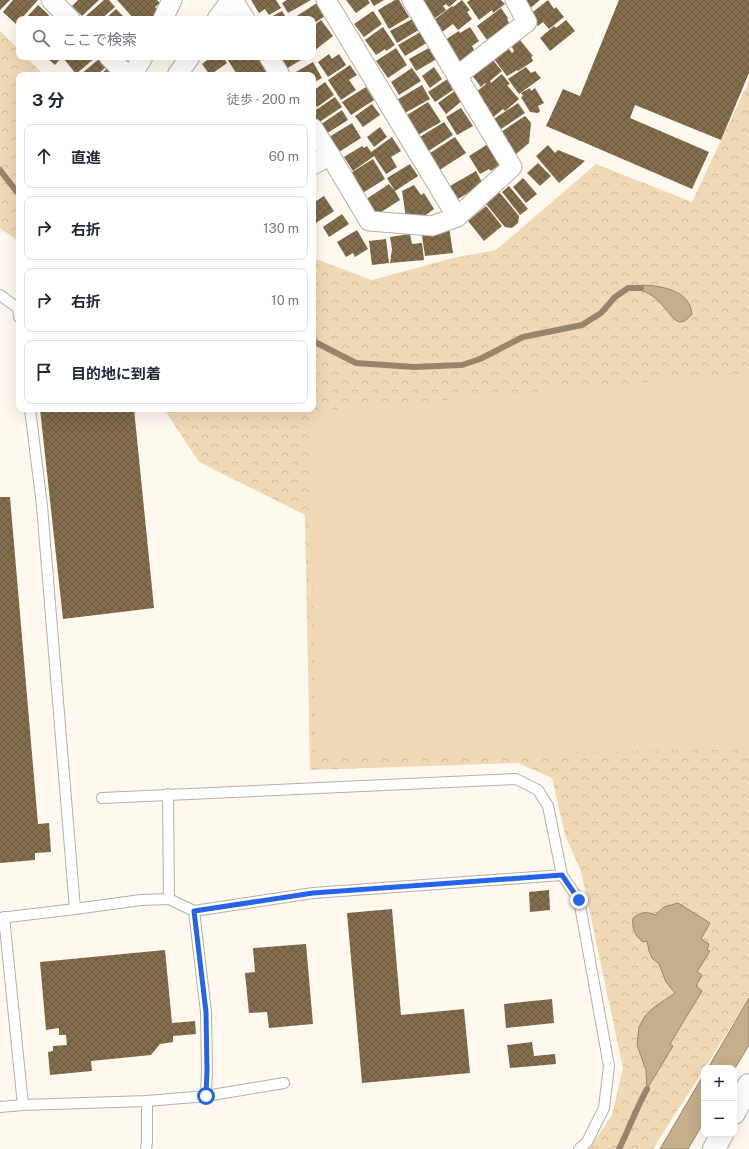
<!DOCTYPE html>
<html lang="ja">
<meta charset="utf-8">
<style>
:root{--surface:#fff;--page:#f2f2f3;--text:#1f2937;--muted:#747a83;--line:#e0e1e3}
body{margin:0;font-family:"Public Sans","Noto Sans JP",sans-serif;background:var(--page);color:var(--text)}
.controls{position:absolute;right:12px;bottom:12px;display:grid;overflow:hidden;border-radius:8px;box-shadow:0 4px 16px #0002}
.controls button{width:36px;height:36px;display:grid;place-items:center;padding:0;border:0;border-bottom:1px solid var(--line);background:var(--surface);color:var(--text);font:20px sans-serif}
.stop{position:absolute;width:12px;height:12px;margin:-9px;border:3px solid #2563eb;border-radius:50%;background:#fff}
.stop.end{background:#2563eb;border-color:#fff;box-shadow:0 1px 4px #0008}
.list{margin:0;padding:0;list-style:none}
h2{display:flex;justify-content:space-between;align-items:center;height:52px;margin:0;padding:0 16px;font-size:17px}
h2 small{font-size:13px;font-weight:400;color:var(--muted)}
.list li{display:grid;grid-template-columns:26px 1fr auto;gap:12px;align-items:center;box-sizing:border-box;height:64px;margin:0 8px 8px;padding:0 8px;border:1px solid var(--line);border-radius:8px}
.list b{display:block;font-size:15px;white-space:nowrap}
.list em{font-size:13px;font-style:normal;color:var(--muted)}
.icon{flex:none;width:22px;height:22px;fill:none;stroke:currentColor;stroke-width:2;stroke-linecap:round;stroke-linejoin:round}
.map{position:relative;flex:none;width:749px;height:1149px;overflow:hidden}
.search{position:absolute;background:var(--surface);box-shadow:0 4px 16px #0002;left:16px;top:16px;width:300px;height:44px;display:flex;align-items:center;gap:10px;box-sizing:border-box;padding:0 14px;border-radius:8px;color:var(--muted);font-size:15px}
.panel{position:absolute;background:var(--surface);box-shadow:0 4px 16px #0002;left:16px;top:72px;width:300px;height:340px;border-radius:8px}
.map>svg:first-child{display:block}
</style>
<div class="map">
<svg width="749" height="1149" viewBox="0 0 749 1149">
<defs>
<pattern id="park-crowns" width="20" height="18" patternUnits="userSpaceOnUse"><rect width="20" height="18" fill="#f1d9b6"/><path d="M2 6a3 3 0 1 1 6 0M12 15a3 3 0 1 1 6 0" fill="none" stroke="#cfba9c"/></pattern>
<pattern id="building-cross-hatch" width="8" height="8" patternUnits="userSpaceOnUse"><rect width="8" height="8" fill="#836d4c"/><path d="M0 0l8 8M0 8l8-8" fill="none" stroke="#6b593f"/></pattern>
</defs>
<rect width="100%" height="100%" fill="#fff8ef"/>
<g fill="url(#park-crowns)">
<polygon points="0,31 19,50 19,57 26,57 44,75 19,75 18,285 17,240 0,228"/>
<polygon points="749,81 749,998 653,1149 589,1149 612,1115 623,1068 581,871 565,835 552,778 518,763 310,770 305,515 199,462 164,409 313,409 313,258 372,280 453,258 496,250 596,164 692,202"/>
</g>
<polygon fill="#f1d9b6" points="749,373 749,749 316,757 309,412"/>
<g fill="#c5ae8a" stroke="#96856b">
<path d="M642,285C662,286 690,290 692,314C678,332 672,315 663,306C657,298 649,293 640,290Z"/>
<path d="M678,903L710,923L701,939L709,944L707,950L710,951L697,972L702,975L696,986L702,991L670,1044L673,1046L647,1089L646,1070L637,1045L639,1027L645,1016L653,1008L675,993L666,982L659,964L652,958L649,951L647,941L643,942C634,935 632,929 633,918C640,912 647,911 655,915L664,907Z"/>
<polygon points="749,998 749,1045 734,1070 734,1068 708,1068"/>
<polygon points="704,1074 704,1122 688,1149 660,1149"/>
</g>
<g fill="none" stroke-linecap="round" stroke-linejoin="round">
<g stroke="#96856b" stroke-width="6">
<polyline points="0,170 17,192"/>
<polyline points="313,341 356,363 414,367 462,365 480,359 523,337 582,325 601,313 615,297 628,288 641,288"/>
<path d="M619,1149C629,1129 636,1109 647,1089"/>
</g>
</g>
<g fill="url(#building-cross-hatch)">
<polygon points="0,0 10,0 0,10"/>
<polygon points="13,0 38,0 21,19 19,19 19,21 16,24 3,12"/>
<polygon points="78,0 99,0 82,16 72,6"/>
<polygon points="104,0 109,0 115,7 101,19 88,19 86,16"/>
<polygon points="117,0 157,0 160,3 155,7 160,12 153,19 134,19"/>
<polygon points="251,0 276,0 281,8 269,15 265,9 259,13"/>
<polygon points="287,0 311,0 288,13 282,3"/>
<polygon points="346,0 368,0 370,3 356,13"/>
<polygon points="370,0 384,0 374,6"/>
<polygon points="395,0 399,0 409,17 389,29 378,10"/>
<polygon points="421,0 457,0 449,7 446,4 443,6 446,10 434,19"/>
<polygon points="462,0 470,10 467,12 472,19 458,30 453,24 442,32 433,21 452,6 453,7"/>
<polygon points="470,0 501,0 505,4 493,13 492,10 479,20 467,2"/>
<polygon points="519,0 540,0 528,10"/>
<polygon points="548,0 554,9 556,7 564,17 549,29 543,22 538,26 529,15"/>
<polygon points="619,0 749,0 749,73 721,140 635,105 630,118 709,152 692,189 546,126 563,89 580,96"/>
<polygon points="317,3 325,16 313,24 313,19 292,19"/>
<polygon points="38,5 49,15 46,19 25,19"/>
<polygon points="501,8 508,18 507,19 510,25 490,44 477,26"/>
<polygon points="116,9 126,19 105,19"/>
<polygon points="282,11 287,19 267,19"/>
<polygon points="373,11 382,24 364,37 354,24"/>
<polygon points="416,17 422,28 397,43 390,31"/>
<polygon points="321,20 333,36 314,51 313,26"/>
<polygon points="566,20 575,31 550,51 540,38 554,26 556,28"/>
<polygon points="383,27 395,45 386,51 385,49 376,55 365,40"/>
<polygon points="470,27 479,41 472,46 475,52 455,66 445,40 459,31 460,33"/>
<polygon points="424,30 430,41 405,56 398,45"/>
<polygon points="520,40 533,56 531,57 533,61 518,71 517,70 507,76 493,58 508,48 512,53 514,51 512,47"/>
<polygon points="434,45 440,57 416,71 409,59"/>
<polygon points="396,48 407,65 388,78 376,61"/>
<polygon points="329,54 332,59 339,54 346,65 328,77 318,62"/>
<polygon points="46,57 62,57 55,65"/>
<polygon points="67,57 96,57 76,74 64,59"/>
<polygon points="211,57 223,57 227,63 210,75 202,64"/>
<polygon points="226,57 262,57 259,59 268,73 265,75 233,75 236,73"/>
<polygon points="279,57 306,57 286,69"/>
<polygon points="491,58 502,71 490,81 491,83 502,74 510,84 507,85 519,99 505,111 503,109 491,119 475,93 486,84 485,83 481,87 471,74"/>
<polygon points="99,59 106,67 97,75 82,75 81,74"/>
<polygon points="313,62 322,78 313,83 313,75 295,75 294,73"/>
<polygon points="111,65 121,75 100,75"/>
<polygon points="350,65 357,75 349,80 356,90 341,100 328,80"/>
<polygon points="434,67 442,79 430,88 422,76"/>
<polygon points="526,67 531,73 535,71 541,78 519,94 508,79"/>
<polygon points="412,68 421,81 399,95 391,82"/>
<polygon points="449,78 454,85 451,87 453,90 435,102 428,92"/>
<polygon points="325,82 334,95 317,107 313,101 313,91"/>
<polygon points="422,85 430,99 403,114 395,101"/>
<polygon points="366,87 374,100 351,115 342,102"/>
<polygon points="530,88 531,91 535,88 544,103 538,106 540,111 538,113 530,112 521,97 523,96 521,93"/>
<polygon points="456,90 463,100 446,114 438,103"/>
<polygon points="335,97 342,107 318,123 313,116 313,112"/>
<polygon points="428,102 441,122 416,136 404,117"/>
<polygon points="518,103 525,113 501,129 494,119"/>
<polygon points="372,104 380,115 363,127 355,116"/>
<polygon points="461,108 473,126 457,135 446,117"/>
<polygon points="342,110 348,120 326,134 320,125"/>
<polygon points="525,116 531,123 529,143 515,155 501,132"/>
<polygon points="444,122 453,135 424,154 415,140"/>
<polygon points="352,123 361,138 339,152 329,137"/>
<polygon points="380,127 387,137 374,147 367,137"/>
<polygon points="392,137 401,151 391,157 397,167 386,174 374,156 353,171 344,157 362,146 364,148 367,146 371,152"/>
<polygon points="455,137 466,153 438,171 427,155"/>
<polygon points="488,144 500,162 498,163 499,165 491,171 489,169 480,174 469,156"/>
<polygon points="548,145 555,153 558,150 585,161 559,183 536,156"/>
<polygon points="373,159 385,179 361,194 349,174"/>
<polygon points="538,163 551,176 540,186 527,173"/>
<polygon points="410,164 418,176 395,191 387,178"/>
<polygon points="476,171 483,184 458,199 450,186"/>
<polygon points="523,178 537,194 526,203 513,187"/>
<polygon points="389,184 395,191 400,200 375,216 365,200"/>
<polygon points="414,185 421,195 424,193 434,209 423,217 406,218 402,191"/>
<polygon points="509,186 528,209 520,215 502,192"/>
<polygon points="494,193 500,193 519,216 518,223 512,228 505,227 486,204 488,198"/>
<polygon points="324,196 334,211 313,225 313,203"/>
<polygon points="486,206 502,226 484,241 468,221"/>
<polygon points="342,214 349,224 329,237 323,227"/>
<polygon points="449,227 453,253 425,256 421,229"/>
<polygon points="357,230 368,249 355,257 353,253 346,257 337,242"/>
<polygon points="410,234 412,244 422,243 424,260 390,263 392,249 390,237"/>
<polygon points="386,239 389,263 372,265 369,241"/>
<polygon points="40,409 134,409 154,608 63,619"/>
<polygon points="0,497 10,497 38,824 49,823 51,852 35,853 35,860 0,863"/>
<polygon points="549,890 550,910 530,912 529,892"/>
<polygon points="392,909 401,1015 464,1009 470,1073 362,1083 347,913"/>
<polygon points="306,944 313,1024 269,1028 267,1012 249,1013 245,973 255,972 253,948"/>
<polygon points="165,950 172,1023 195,1021 196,1034 173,1036 173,1042 160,1044 151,1055 91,1061 92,1071 50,1075 48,1052 53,1051 53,1046 67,1045 66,1035 59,1035 59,1028 46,1030 40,962"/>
<polygon points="552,999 554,1023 506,1028 504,1004"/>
<polygon points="532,1042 534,1056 555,1054 556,1064 510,1068 507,1045"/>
</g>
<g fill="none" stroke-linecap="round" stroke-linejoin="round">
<defs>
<g id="service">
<polyline points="0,295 18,308 19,317"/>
<polyline points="30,409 42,506 75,909 141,900 169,899"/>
<polyline points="168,794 169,899 194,911 206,1012 207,1070 206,1096"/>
<polyline points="102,798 516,779 538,790 548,806 562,875 579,900 609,1066 604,1108 587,1142 579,1149"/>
<polyline points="194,911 313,893 562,875"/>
<polyline points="4,917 23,1105"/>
<polyline points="0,918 75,909"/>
<polyline points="0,1107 23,1105 147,1101 206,1096 284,1083"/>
<polyline points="146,1149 147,1142 147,1101"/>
</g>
<g id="minor">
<polyline points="51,0 70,19"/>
<polyline points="233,0 245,19"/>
<polyline points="326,0 457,217"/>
<polyline points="412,0 457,76"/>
<polyline points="163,19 172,0"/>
<polyline points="217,19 231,0"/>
<polyline points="109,57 127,75"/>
<polyline points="269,57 280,75"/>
<polyline points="132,75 143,57"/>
<polyline points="177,75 190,57"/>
<polyline points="313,128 330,155"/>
<polyline points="313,165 330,155 369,221 432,226 457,217 512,167 457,76 527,22 515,0"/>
</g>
<g id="secondary">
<polyline points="734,1113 749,1085"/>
<polyline points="714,1149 722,1134"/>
</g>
</defs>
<use href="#service" stroke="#b5afa6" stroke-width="12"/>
<use href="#minor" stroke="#b5afa6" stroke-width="21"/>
<use href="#secondary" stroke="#b5afa6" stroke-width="24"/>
<use href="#service" stroke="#fff" stroke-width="10"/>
<use href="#minor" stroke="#fff" stroke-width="19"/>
<use href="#secondary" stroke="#fff" stroke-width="22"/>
</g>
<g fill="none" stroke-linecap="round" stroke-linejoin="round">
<polyline stroke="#2563eb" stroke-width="5" points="206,1096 207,1070 206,1012 194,911 313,893 562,875 579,900"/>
</g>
</svg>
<div class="controls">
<button>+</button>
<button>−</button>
</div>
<div class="stop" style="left:206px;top:1096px"></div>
<div class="stop end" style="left:579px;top:900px"></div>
<div class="search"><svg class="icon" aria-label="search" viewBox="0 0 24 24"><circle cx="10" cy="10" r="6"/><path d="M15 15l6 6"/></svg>ここで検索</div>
<section class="panel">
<h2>3 分<small>徒歩 · 200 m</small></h2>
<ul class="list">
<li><svg class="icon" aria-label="ahead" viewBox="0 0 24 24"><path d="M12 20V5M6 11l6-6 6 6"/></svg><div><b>直進</b></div><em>60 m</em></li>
<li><svg class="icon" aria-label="right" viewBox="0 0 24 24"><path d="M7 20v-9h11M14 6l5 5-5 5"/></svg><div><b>右折</b></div><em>130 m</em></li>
<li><svg class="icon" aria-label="right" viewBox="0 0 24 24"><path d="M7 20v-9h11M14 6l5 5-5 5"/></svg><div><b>右折</b></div><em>10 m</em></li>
<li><svg class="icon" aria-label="arrive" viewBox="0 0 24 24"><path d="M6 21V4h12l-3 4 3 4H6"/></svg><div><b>目的地に到着</b></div></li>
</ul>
</section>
</div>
